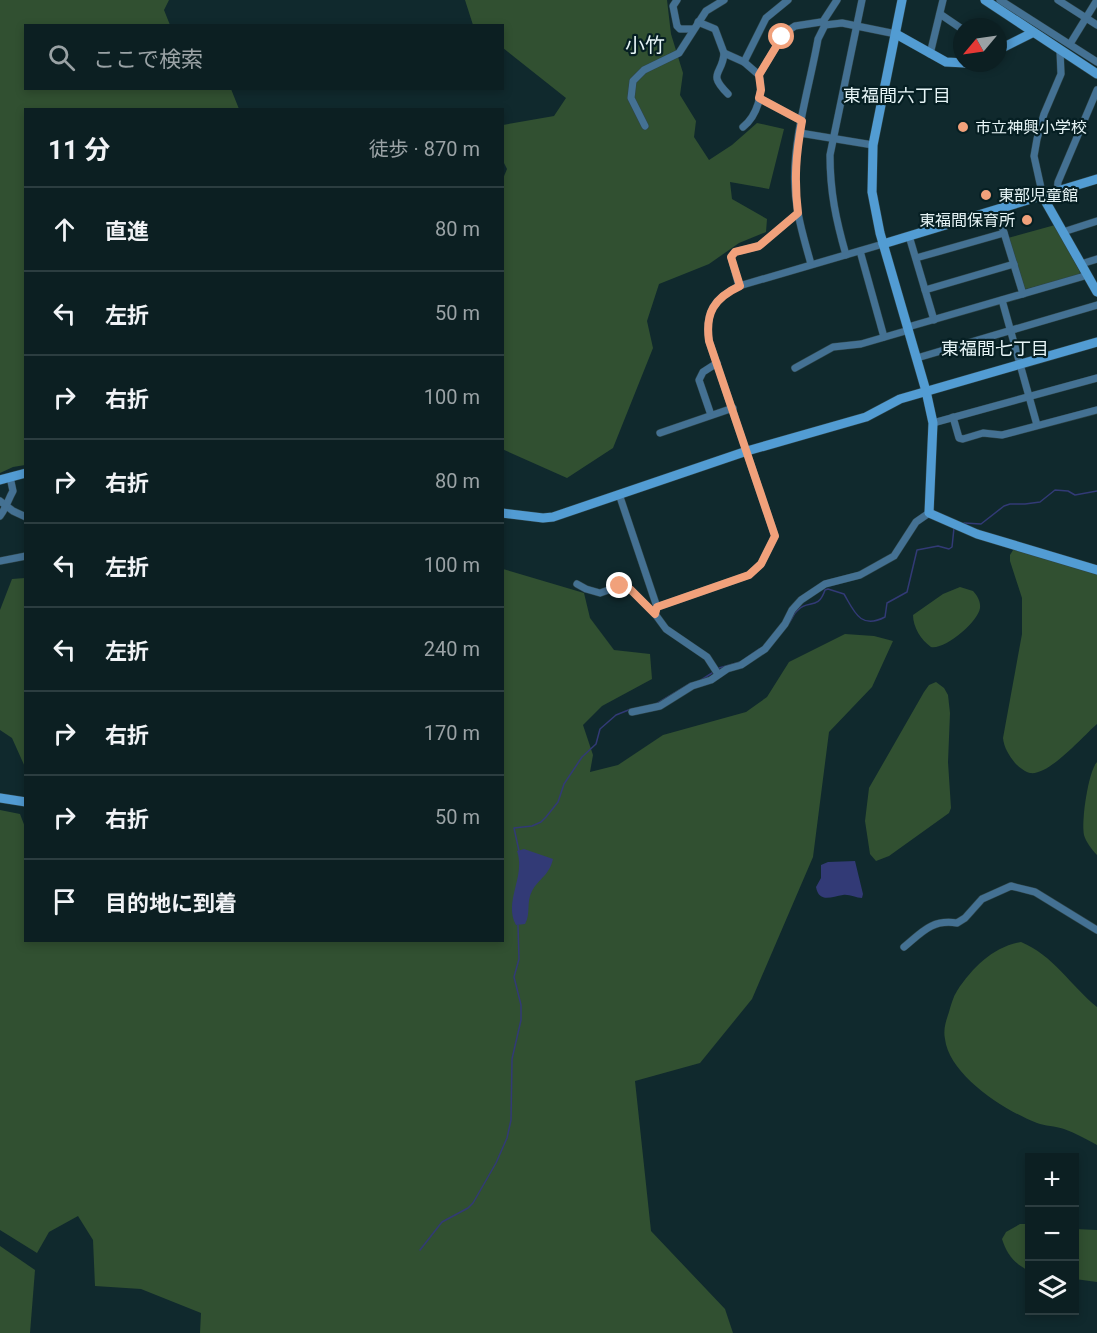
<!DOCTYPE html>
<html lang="ja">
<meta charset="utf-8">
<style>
:root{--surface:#0c1f22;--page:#1a2c2f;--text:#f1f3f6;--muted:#9aa2a5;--line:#2c3d40}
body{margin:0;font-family:Roboto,"Noto Sans JP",sans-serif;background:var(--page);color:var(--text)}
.controls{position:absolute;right:18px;bottom:18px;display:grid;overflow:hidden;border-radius:0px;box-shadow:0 3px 9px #0003}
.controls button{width:54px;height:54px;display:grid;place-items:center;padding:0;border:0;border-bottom:2px solid var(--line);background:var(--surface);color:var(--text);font:30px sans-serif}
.compass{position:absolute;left:953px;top:18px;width:54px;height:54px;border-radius:50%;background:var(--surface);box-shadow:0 3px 9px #0003;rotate:241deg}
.stop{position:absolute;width:18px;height:18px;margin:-14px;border:4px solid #f1a17b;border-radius:50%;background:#fff}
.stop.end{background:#f1a17b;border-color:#fff;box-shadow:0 2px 6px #0008}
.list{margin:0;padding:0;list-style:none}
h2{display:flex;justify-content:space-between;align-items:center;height:78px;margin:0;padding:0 24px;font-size:26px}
h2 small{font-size:20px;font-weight:400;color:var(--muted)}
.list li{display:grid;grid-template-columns:39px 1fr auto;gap:18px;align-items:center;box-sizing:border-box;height:84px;padding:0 24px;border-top:2px solid var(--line)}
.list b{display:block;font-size:22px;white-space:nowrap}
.list em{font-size:20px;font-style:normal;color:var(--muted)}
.icon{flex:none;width:33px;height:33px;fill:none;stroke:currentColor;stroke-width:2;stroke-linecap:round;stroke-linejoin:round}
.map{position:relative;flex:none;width:1097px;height:1333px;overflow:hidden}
.search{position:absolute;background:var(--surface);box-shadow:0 3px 9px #0003;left:24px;top:24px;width:480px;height:66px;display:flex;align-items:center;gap:15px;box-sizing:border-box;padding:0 21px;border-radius:0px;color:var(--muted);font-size:22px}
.panel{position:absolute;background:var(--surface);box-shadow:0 3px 9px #0003;left:24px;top:108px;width:480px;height:834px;border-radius:0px}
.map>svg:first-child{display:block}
</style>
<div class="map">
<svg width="1097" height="1333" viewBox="0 0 1097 1333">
<rect width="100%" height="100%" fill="#10292d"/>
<g fill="#315031">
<polygon points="0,0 169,0 164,10 170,25 26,26 26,88 231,89 239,109 26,110 25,465 13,467 0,473"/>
<polygon points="465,0 667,0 671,34 683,73 680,95 696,121 694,137 709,160 732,145 757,123 784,129 769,189 730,182 732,199 767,219 766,232 739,243 709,264 659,284 647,321 653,348 613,448 567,478 502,449 502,181 507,169 503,161 503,125 554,116 566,98 503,48 502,26 473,25"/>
<polygon points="1055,225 1080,272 1079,275 1026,289 1023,288 1008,238"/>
<path d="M1015,547L1097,569V724C1083,736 1049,776 1030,773C1025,772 1019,767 1015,763C1009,755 1004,748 1003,738L1022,634V598L1010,561V555Z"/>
<polygon points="503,569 584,593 590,618 614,650 650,654 652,679 602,706 583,725 593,755 590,772 618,765 663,735 746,712 767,697 789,662 845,634 874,636 893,641 872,687 829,732 813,857 752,999 700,1063 635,1081 651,1231 725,1309 733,1333 200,1333 201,1313 141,1289 95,1286 93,1240 78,1216 49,1232 37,1253 0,1230 0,810 20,814 25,827 26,940 502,940"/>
<polygon points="25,578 26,578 25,767 12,738 0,730 0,610 12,579"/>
<path d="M960,587L973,591C977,595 981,602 980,608C978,622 945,650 931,647C921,640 913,627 913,615L943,594Z"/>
<polygon points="936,682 944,688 948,695 950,713 948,762 951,808 949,813 889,856 876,861 870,854 865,821 869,788 924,692 929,685"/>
<path d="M1097,762V855C1092,850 1086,842 1084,835C1081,822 1088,772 1097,762Z"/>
<path d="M1021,942C1053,955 1071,986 1097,1007V1145C1086,1139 1075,1133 1064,1129C1055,1126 1045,1126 1037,1123C1005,1111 949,1075 945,1039C943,1029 946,1021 949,1012C951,1005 953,997 957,991C973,967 993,947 1021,942Z"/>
<path d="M1020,1224H1029V1271C1015,1264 1007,1255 1002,1239L1006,1232Z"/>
<polygon points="1075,1229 1097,1230 1097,1282 1075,1279"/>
<polygon points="0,1246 35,1270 30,1333 0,1333"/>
</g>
<g fill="#323a76">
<path d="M524,849L553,859C549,876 539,878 532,891C526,902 531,914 525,924L516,925C503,902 526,877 517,851Z"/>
<path d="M855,861L863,894L862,898C856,898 849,894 843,895C831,897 819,903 816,887L821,878V865L828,862Z"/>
</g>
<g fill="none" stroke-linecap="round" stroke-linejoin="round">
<g stroke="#323a76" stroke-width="1.5">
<polyline points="964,523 981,524 1004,506 1010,504 1025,504 1040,502 1055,490 1068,491 1075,495 1097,491"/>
<path d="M789,623C792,619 794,613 798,610C808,599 818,611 825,590L828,589L844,594C854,611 860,630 885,617L887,603L907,592L917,550L938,546L949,549L952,547L954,528"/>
<polyline points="746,658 759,649"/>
<polyline points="719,668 740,662"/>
<polyline points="701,680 712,673"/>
<polyline points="656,704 691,683"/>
<polyline points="519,851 514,828 532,826 541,822 546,817 558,802 564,784 582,757 596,744 600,729 616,715 631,709"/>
<polyline points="420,1250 442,1222 468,1208 473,1203 496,1163 507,1138 511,1120 512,1059 521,1020 521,1005 514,977 519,959 518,925"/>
</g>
<defs>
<g id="street">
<polyline points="677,0 673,6 677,26 680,29 693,29"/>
<polyline points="1000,0 1097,62"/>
<polyline points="1058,0 1097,25"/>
<polyline points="940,14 962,29"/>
<path d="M698,22L715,29L724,53L744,62L759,75C764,93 757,116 743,127"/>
<polyline points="1070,44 1097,0"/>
<path d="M724,53C723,75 706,72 728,94"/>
<polyline points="930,54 943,0"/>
<polyline points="744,62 766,18 788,0"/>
<polyline points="759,75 782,37 789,30 795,26 821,22 825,25 842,23 896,34"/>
<polyline points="759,98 802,121"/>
<polyline points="645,126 631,98 633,81 644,70 679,53 706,11 724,0"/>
<polyline points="800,133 873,145"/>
<polyline points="1057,192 1058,182 1097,90"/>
<polyline points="1043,197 1034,156 1037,139 1044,114 1061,74 1060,51"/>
<polyline points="997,210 1023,294"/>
<polyline points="1063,232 1097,221"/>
<polyline points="909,236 934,320"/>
<polyline points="860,251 884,337"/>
<path d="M846,255C836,220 830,192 830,155L862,0"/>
<polyline points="916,258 1004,233"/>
<path d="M811,264C804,239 796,213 795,187C792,141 810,85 818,39L825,25L824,20L837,0"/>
<polyline points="1081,264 1097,259"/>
<polyline points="739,286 731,257 735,252 759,246 798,213"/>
<polyline points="925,290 1014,264"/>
<polyline points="1002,300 1037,425"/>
<polyline points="908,327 1088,275"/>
<polyline points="917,358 1097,305"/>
<polyline points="795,368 833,347 861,344 909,330"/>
<polyline points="711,415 699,380 703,372 717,363"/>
<polyline points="953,417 959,438 963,439 983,433 1002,435 1097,410"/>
<polyline points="933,423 1097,378"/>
<polyline points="660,433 733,408"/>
<path d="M619,494L657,607L749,575L761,564L775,536L709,341C705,313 713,299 739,286L883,244"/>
<polyline points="0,501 13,511 26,517"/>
<path d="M0,516C6,508 8,500 13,491L10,477"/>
<polyline points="0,561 26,556"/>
<polyline points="577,584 586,589 600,593 620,586 630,589 655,614 666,629 707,657 718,674"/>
<polyline points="632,712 660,706 692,686 711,680 727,669 741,665 765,649 785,624 792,610 801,600 825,584 860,575 894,556 916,522 929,513"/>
<path d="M904,947C922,932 932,919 957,923L965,918L982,899L1011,886L1035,892L1097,930"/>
</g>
<g id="secondary">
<polyline points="902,0 873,145 872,192 880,233 926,391 933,423 929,513 977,534 1097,570"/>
<polyline points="985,0 1097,74"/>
<polyline points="896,34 946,62 965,63"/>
<polyline points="998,50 1032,33"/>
<polyline points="1043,197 1097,292"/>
<polyline points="883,244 1097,179"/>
<polyline points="0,480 26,473"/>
<polyline points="502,513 543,518 553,517 747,451 866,417 900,399 1097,342"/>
<polyline points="0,798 26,802"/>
</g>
</defs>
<use href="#street" stroke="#2e4549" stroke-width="8"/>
<use href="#secondary" stroke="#2e4549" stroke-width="10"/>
<use href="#street" stroke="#447193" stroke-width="7"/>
<use href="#secondary" stroke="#529cd3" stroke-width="9"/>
</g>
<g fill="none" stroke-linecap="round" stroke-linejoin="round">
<path stroke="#f1a17b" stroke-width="8" d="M620,586L630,589L655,614L657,607L749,575L761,564L775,536L709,341C705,313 714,298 740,286L731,257L735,252L759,246L798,213C794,179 796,154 802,121L759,98L761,90L759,75L782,37"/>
</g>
<g fill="#f1a17b" stroke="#061f23" stroke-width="2">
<circle cx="963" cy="127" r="6"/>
<circle cx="986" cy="195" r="6"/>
<circle cx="1027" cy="220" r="6"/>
</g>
<g text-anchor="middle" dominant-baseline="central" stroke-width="4.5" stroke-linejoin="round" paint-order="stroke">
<g font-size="16" fill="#e6f4f6" stroke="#061f23" text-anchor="start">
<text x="975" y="127">市立神興小学校</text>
<text x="998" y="195">東部児童館</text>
<text x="1015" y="220" text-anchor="end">東福間保育所</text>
</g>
<g font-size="18" fill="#e6f4f6" stroke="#061f23">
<text x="897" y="95">東福間六丁目</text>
<text x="995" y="348">東福間七丁目</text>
</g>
<g font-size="20" fill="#e6f4f6" stroke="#061f23">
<text x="645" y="45">小竹</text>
</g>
</g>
</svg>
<div class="controls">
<button>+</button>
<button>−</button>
<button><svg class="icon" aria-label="layers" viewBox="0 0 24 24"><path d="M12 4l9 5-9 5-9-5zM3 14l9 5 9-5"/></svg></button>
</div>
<svg class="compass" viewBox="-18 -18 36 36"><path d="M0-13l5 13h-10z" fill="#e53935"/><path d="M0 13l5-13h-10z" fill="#9aa2a5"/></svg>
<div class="stop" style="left:782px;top:37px"></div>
<div class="stop end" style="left:620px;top:586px"></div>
<div class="search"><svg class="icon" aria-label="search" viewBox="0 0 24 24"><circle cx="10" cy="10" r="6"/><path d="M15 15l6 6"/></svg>ここで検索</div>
<section class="panel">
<h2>11 分<small>徒歩 · 870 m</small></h2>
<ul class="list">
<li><svg class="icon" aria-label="ahead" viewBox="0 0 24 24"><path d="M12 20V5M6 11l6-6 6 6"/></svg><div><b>直進</b></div><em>80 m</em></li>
<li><svg class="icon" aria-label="left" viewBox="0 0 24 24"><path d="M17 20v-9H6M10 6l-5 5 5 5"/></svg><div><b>左折</b></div><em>50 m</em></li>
<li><svg class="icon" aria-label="right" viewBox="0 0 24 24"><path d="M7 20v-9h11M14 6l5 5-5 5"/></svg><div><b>右折</b></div><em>100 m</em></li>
<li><svg class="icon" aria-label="right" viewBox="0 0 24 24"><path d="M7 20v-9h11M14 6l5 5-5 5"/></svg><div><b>右折</b></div><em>80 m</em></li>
<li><svg class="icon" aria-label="left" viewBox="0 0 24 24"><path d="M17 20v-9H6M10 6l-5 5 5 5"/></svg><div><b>左折</b></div><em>100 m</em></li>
<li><svg class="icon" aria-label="left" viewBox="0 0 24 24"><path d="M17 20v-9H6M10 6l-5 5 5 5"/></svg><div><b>左折</b></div><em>240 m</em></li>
<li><svg class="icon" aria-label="right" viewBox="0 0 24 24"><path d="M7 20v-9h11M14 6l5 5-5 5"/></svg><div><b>右折</b></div><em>170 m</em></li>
<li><svg class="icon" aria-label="right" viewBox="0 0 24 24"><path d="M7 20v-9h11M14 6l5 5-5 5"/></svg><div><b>右折</b></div><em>50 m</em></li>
<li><svg class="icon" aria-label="arrive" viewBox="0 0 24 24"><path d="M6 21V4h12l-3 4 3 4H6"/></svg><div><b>目的地に到着</b></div></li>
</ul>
</section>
</div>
